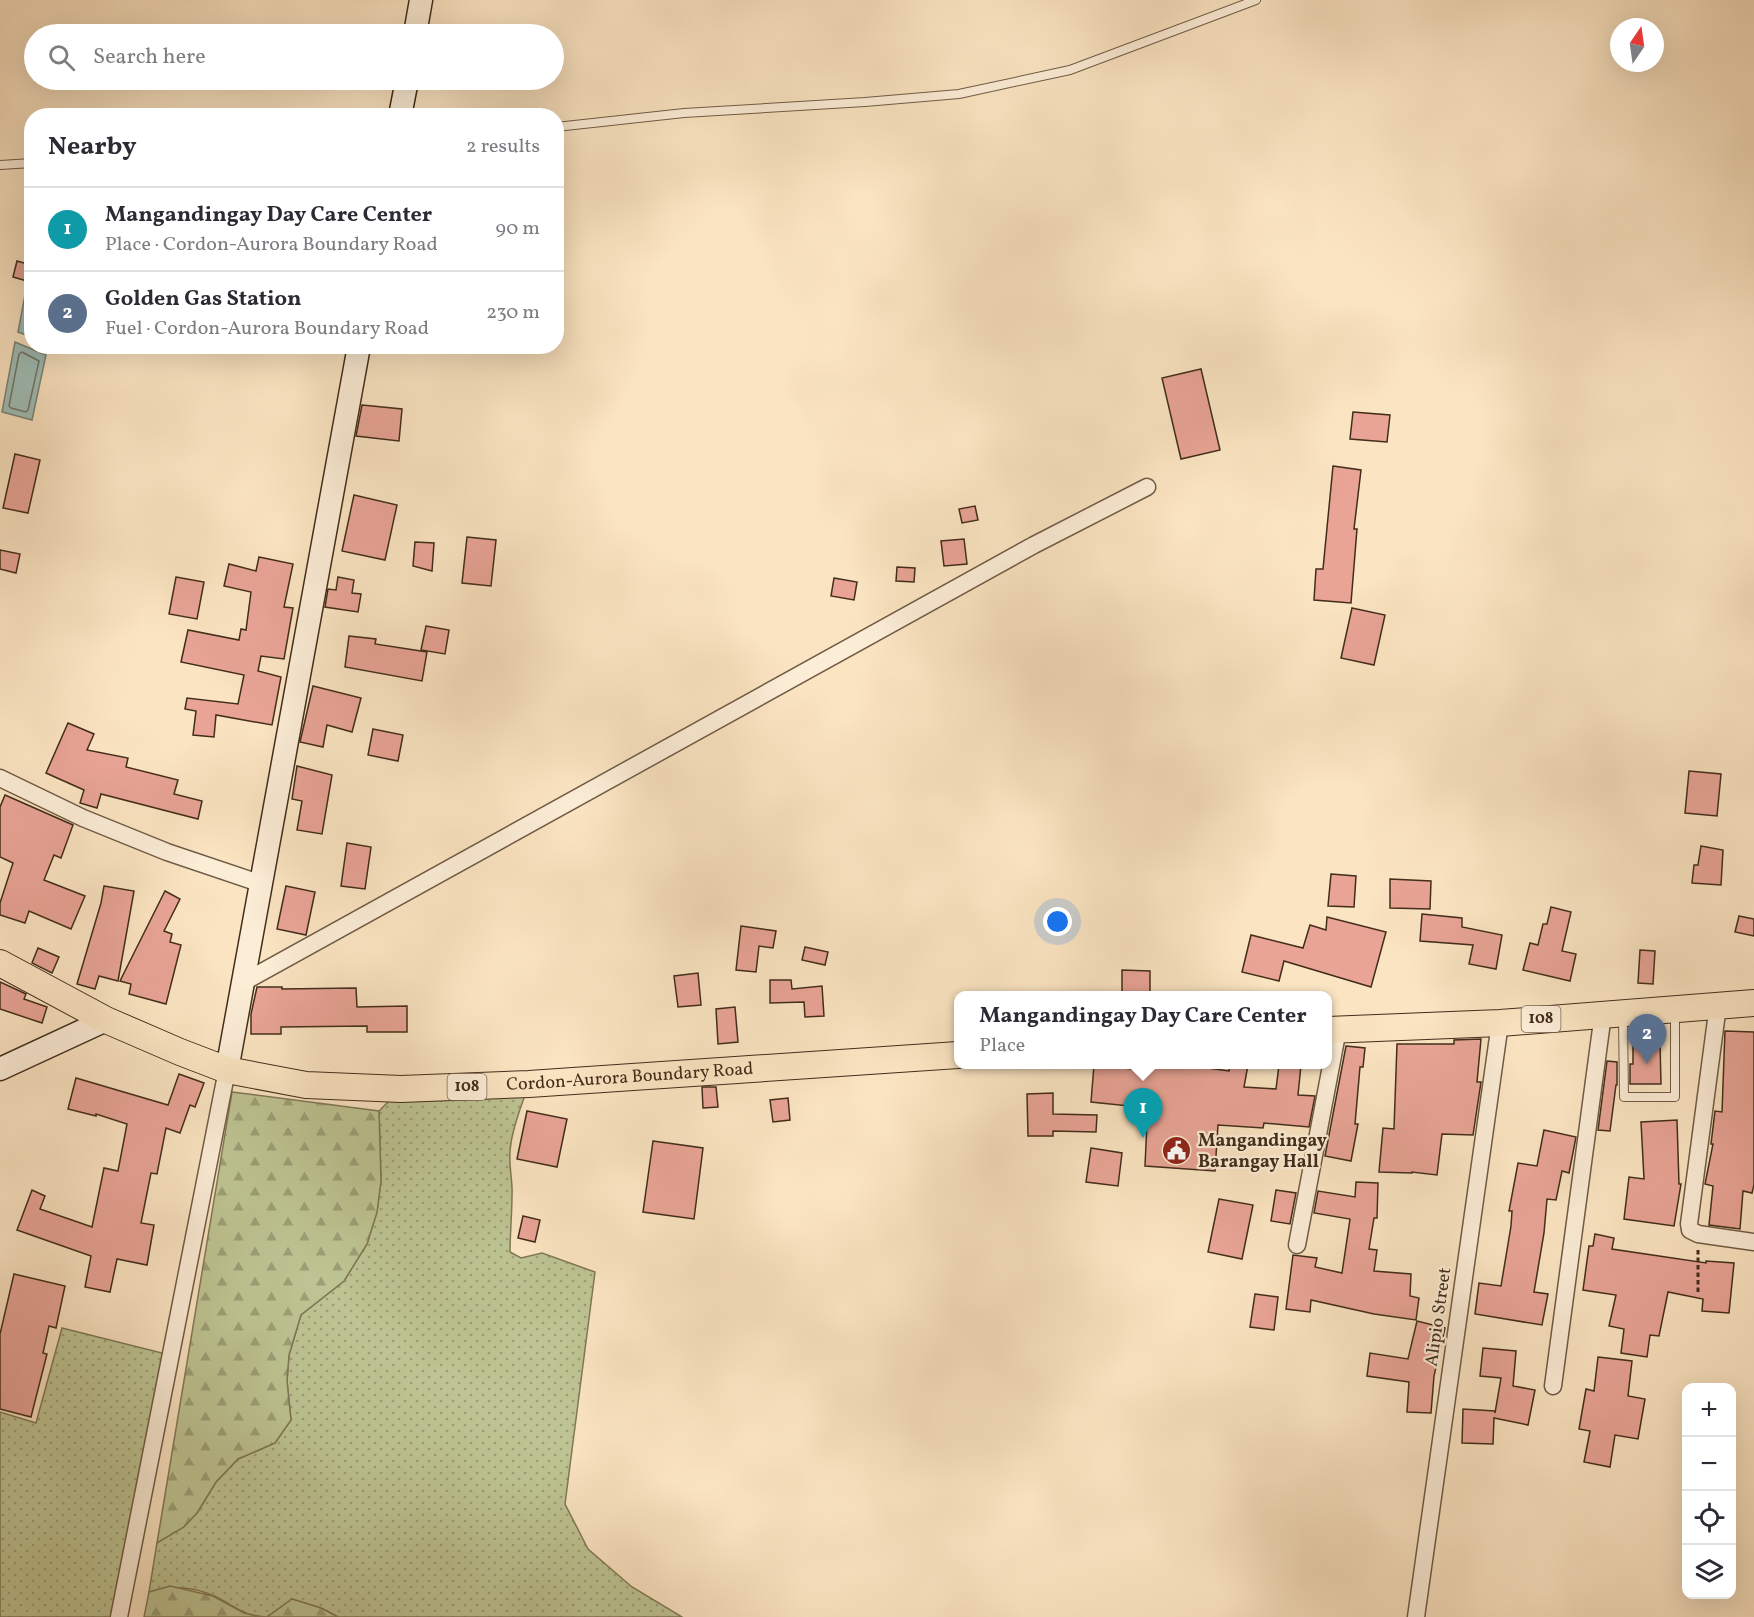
<!DOCTYPE html>
<meta charset="utf-8">
<style>
:root{--surface:#fff;--page:#f7f7f7;--text:#2b2b33;--muted:#7c7c81;--line:#e1e1e2;--accent:#8f2418}
body{margin:0;font-family:Vollkorn,serif;background:var(--page);color:var(--text)}
.controls{position:absolute;right:18px;bottom:18px;display:grid;overflow:hidden;border-radius:12px;box-shadow:0 6px 24px #0002}
.controls button{width:54px;height:54px;display:grid;place-items:center;padding:0;border:0;border-bottom:2px solid var(--line);background:var(--surface);color:var(--text);font:30px sans-serif}
.compass{position:absolute;left:1610px;top:18px;width:54px;height:54px;border-radius:50%;background:var(--surface);box-shadow:0 6px 24px #0002;rotate:13deg}
.you{position:absolute;left:1058px;top:922px;width:21px;height:21px;margin:-15px;border:4px solid #fff;border-radius:50%;background:#1a73e8;box-shadow:0 0 0 9px #1a73e833}
.badge{display:grid;place-items:center;width:39px;height:39px;border-radius:50%;background:var(--accent);color:#fff;font-size:20px;font-weight:700}
.pin{position:absolute;translate:-50% -50px;filter:drop-shadow(0 2px 3px #0008)}
.pin::after{content:'';position:absolute;top:32px;width:21px;height:18px;background:inherit;clip-path:polygon(0 0,100% 0,50% 100%)}
.popup{position:absolute;left:954px;top:991px;width:378px;height:78px;box-sizing:border-box;display:grid;place-content:center;border-radius:12px;background:var(--surface);filter:drop-shadow(0 2px 4px #0005);font-size:20px;white-space:nowrap;color:var(--muted)}
.popup b{font-size:22px;color:var(--text)}
.popup::after{content:'';position:absolute;left:50%;top:100%;margin-left:-12px;border:12px solid transparent;border-top-color:var(--surface)}
.list{margin:0;padding:0;list-style:none}
h2{display:flex;justify-content:space-between;align-items:center;height:78px;margin:0;padding:0 24px;font-size:26px}
h2 small{font-size:20px;font-weight:400;color:var(--muted)}
.list li{display:grid;grid-template-columns:39px 1fr auto;gap:18px;align-items:center;box-sizing:border-box;height:84px;padding:0 24px;border-top:2px solid var(--line)}
.list b{display:block;font-size:22px;white-space:nowrap}
.list p{margin:0;font-size:20px;white-space:nowrap;color:var(--muted)}
.list em{font-size:20px;font-style:normal;color:var(--muted)}
.icon{flex:none;width:33px;height:33px;fill:none;stroke:currentColor;stroke-width:2;stroke-linecap:round;stroke-linejoin:round}
.map{position:relative;flex:none;width:1754px;height:1617px;overflow:hidden}
.search{position:absolute;background:var(--surface);box-shadow:0 6px 24px #0002;left:24px;top:24px;width:540px;height:66px;display:flex;align-items:center;gap:15px;box-sizing:border-box;padding:0 21px;border-radius:33px;color:var(--muted);font-size:22px}
.panel{position:absolute;background:var(--surface);box-shadow:0 6px 24px #0002;left:24px;top:108px;width:540px;height:246px;border-radius:24px}
.map>svg:first-child{display:block}
</style>
<div class="map">
<svg width="1754" height="1617" viewBox="0 0 1754 1617">
<defs>
<pattern id="grass-dots" width="8" height="8" patternUnits="userSpaceOnUse" patternTransform="scale(1.5)"><rect width="8" height="8" fill="#bec493"/><path d="M2 2h.1M6 6h.1" fill="none" stroke="#9ca077" stroke-width="1.8" stroke-linecap="round"/></pattern>
<pattern id="forest-firs" width="22" height="20" patternUnits="userSpaceOnUse" patternTransform="scale(1.5)"><rect width="22" height="20" fill="#bec493"/><path d="M5 1l3.5 6h-7zM16 11l3.5 6h-7z" fill="#9ca077"/></pattern>
</defs>
<rect width="100%" height="100%" fill="#fbe4c2"/>
<filter id="stains"><feTurbulence type="fractalNoise" baseFrequency=".00333" numOctaves="4"/><feColorMatrix values="0 0 0 0 .2 0 0 0 0 .09 0 0 0 0 .02 0 0 0 .5 -.17"/></filter>
<radialGradient id="worn" r=".72"><stop offset=".6" stop-color="#630" stop-opacity="0"/><stop offset="1" stop-color="#630" stop-opacity=".3"/></radialGradient>
<g fill="url(#grass-dots)" stroke="#807856" stroke-width="1.5">
<path d="M529,1084C522,1104 514,1123 511,1143C507,1163 513,1177 512,1195C512,1214 510,1233 510,1252L521,1258L542,1253L595,1272L565,1504L588,1549L632,1587L682,1617H338L321,1608L292,1599L267,1617C244,1617 234,1605 214,1596C192,1586 172,1586 149,1592L157,1543L197,1513L216,1482L238,1459L275,1443L291,1420L287,1381L289,1355L301,1315L344,1281L367,1244L377,1212L381,1181L379,1111L401,1089Z"/>
<polygon points="62,1328 170,1355 120,1617 0,1617 0,1412 36,1423"/>
</g>
<g fill="url(#forest-firs)" stroke="#807856" stroke-width="1.5">
<polygon points="232,1092 379,1111 381,1181 377,1212 367,1244 344,1281 301,1315 289,1355 287,1381 291,1420 275,1443 238,1459 216,1482 197,1513 184,1527 157,1543"/>
<polygon points="170,1586 213,1596 244,1613 262,1617 144,1617 149,1592"/>
<polygon points="292,1599 321,1608 338,1617 267,1617"/>
</g>
<g fill="#9fbeb7" stroke="#7a8478" stroke-width="1.5">
<polygon points="29,274 32,275 31,337 18,332"/>
<polygon points="15,342 46,355 32,420 2,412"/>
</g>
<g fill="none" stroke-linecap="round" stroke-linejoin="round">
<polygon stroke="#707668" stroke-width="1.5" points="22,352 39,361 28,410 26,412 11,408 9,406 19,354"/>
</g>
<g fill="#e9a496" stroke="#422d1a" stroke-width="1.5">
<polygon points="17,261 31,265 27,281 13,277"/>
<polygon points="1201,369 1220,450 1181,459 1162,378"/>
<polygon points="362,405 402,409 399,441 356,436"/>
<polygon points="1353,412 1390,415 1387,442 1350,439"/>
<polygon points="15,454 40,460 28,513 3,508"/>
<polygon points="1333,466 1361,470 1354,529 1357,529 1351,603 1314,600 1316,569 1323,569"/>
<polygon points="354,495 397,505 385,560 342,551"/>
<polygon points="975,506 978,520 962,523 959,509"/>
<polygon points="467,537 496,540 491,586 462,583"/>
<polygon points="964,539 967,564 944,566 941,541"/>
<polygon points="415,542 434,543 432,571 413,566"/>
<polygon points="0,550 20,554 16,573 0,569"/>
<polygon points="259,557 293,564 284,607 293,608 284,659 261,656 258,671 281,677 272,725 216,715 214,737 193,735 196,711 185,709 187,698 238,704 244,675 181,662 188,630 239,640 241,629 246,630 251,592 224,586 229,564 256,571"/>
<polygon points="897,567 915,568 914,582 896,581"/>
<polygon points="176,577 204,582 197,619 169,614"/>
<polygon points="338,577 354,580 352,593 361,594 358,612 325,607 328,589 336,590"/>
<polygon points="834,578 857,582 854,600 831,596"/>
<polygon points="1352,608 1385,615 1374,665 1341,658"/>
<polygon points="426,626 449,630 445,654 421,650"/>
<polygon points="349,636 376,639 375,644 427,652 422,681 345,667"/>
<polygon points="313,686 361,698 352,732 327,725 323,747 300,742"/>
<polygon points="68,723 94,734 87,750 128,758 126,767 178,780 174,794 202,801 198,819 101,794 97,808 80,803 84,790 46,773"/>
<polygon points="373,729 403,735 398,761 368,755"/>
<polygon points="297,766 332,775 322,834 297,830 302,801 292,799"/>
<polygon points="1689,771 1721,774 1717,816 1685,813"/>
<polygon points="5,795 73,825 61,858 54,855 44,880 85,896 71,929 29,911 25,923 0,915 0,903 13,863 0,857 0,807"/>
<polygon points="347,843 371,847 365,889 341,886"/>
<polygon points="1701,846 1723,850 1721,885 1692,883 1694,865 1698,865"/>
<polygon points="1331,874 1356,876 1354,907 1328,906"/>
<polygon points="1390,879 1431,881 1430,909 1390,908"/>
<polygon points="104,886 134,891 118,981 99,976 95,989 77,984 101,903"/>
<polygon points="286,886 315,892 306,935 277,929"/>
<polygon points="165,891 180,899 164,931 172,934 170,942 181,945 166,1004 129,994 131,984 120,981"/>
<polygon points="1551,907 1571,912 1562,951 1576,954 1570,981 1523,970 1530,943 1538,945 1543,924 1547,924"/>
<polygon points="1422,914 1462,918 1462,927 1502,935 1496,969 1469,964 1473,945 1420,941"/>
<polygon points="1739,916 1754,919 1754,936 1735,932"/>
<polygon points="1327,917 1386,932 1371,987 1284,961 1279,981 1242,972 1251,935 1303,948 1310,925 1326,930"/>
<polygon points="741,926 776,931 773,948 759,946 756,972 736,970"/>
<polygon points="805,947 828,952 825,965 802,960"/>
<polygon points="38,948 59,957 52,973 32,963"/>
<polygon points="1640,950 1655,951 1653,984 1638,983"/>
<polygon points="1122,970 1150,971 1150,996 1122,996"/>
<polygon points="698,973 701,1005 678,1007 674,976"/>
<polygon points="770,980 791,980 792,989 822,986 824,1016 805,1017 804,1002 770,1003"/>
<polygon points="0,982 26,994 24,999 47,1007 42,1023 0,1009"/>
<polygon points="257,987 282,987 282,989 356,988 357,1007 407,1006 407,1032 367,1032 367,1026 281,1027 281,1034 251,1034 251,1014"/>
<polygon points="735,1007 738,1042 718,1044 716,1009"/>
<polygon points="1725,1031 1754,1032 1754,1185 1752,1193 1743,1191 1740,1229 1709,1225 1713,1186 1705,1184 1713,1144 1711,1144 1715,1111 1722,1112"/>
<polygon points="1481,1039 1477,1082 1481,1082 1473,1135 1442,1134 1437,1175 1412,1172 1412,1173 1379,1172 1383,1128 1394,1129 1397,1044 1454,1044 1454,1040"/>
<polygon points="1660,1043 1661,1084 1630,1084 1630,1064 1633,1064 1633,1044"/>
<polygon points="1346,1046 1365,1048 1363,1067 1360,1067 1355,1124 1358,1124 1351,1161 1325,1156"/>
<polygon points="1607,1061 1617,1062 1617,1085 1616,1085 1610,1131 1598,1130"/>
<polygon points="1094,1065 1142,1070 1143,1065 1186,1065 1229,1071 1230,1065 1248,1065 1244,1087 1276,1089 1279,1065 1301,1065 1298,1095 1315,1096 1309,1127 1264,1123 1263,1128 1218,1125 1215,1171 1145,1166 1148,1100 1130,1099 1129,1106 1091,1102"/>
<polygon points="179,1074 204,1083 195,1107 190,1105 180,1133 166,1128 157,1174 151,1173 141,1223 154,1225 147,1265 117,1259 110,1292 85,1287 91,1256 17,1230 32,1190 45,1196 40,1209 92,1227 104,1168 118,1171 127,1124 96,1114 96,1116 68,1109 76,1078 168,1105"/>
<polygon points="702,1087 716,1087 718,1107 703,1108"/>
<polygon points="1053,1093 1053,1114 1097,1115 1096,1132 1053,1131 1053,1136 1028,1136 1027,1094"/>
<polygon points="788,1098 790,1120 773,1122 770,1100"/>
<polygon points="527,1111 567,1119 557,1167 517,1159"/>
<polygon points="1677,1120 1679,1184 1681,1184 1674,1226 1624,1219 1629,1177 1644,1179 1641,1122"/>
<polygon points="1544,1130 1576,1137 1569,1173 1562,1171 1556,1200 1547,1199 1544,1233 1534,1292 1548,1294 1542,1325 1475,1314 1479,1283 1501,1286 1511,1226 1512,1211 1509,1211 1518,1163 1537,1166"/>
<polygon points="653,1141 703,1148 694,1219 643,1212"/>
<polygon points="1091,1148 1122,1153 1118,1186 1086,1182"/>
<polygon points="1356,1182 1378,1183 1377,1218 1374,1218 1369,1249 1377,1250 1374,1271 1411,1274 1410,1296 1419,1298 1416,1320 1374,1314 1311,1300 1310,1312 1286,1309 1293,1255 1317,1258 1315,1267 1342,1273 1350,1219 1314,1213 1318,1191 1355,1197"/>
<polygon points="1276,1190 1296,1193 1290,1224 1271,1221"/>
<polygon points="1219,1199 1253,1205 1242,1259 1208,1252"/>
<polygon points="523,1216 540,1220 535,1242 518,1238"/>
<polygon points="1595,1234 1614,1238 1612,1249 1706,1263 1706,1261 1734,1263 1729,1313 1702,1311 1703,1299 1668,1292 1659,1336 1650,1335 1647,1357 1621,1353 1624,1329 1609,1326 1616,1295 1583,1290 1589,1246 1593,1246"/>
<polygon points="14,1274 65,1286 56,1328 49,1326 43,1353 47,1354 31,1417 0,1409 0,1334"/>
<polygon points="1255,1294 1278,1297 1274,1330 1250,1327"/>
<polygon points="1417,1321 1445,1328 1434,1376 1431,1413 1407,1412 1409,1382 1367,1376 1370,1353 1408,1359"/>
<polygon points="1483,1348 1516,1351 1513,1386 1535,1390 1528,1425 1494,1418 1493,1444 1462,1443 1463,1409 1495,1411 1495,1413 1501,1378 1480,1376"/>
<polygon points="1598,1357 1632,1361 1628,1396 1645,1399 1638,1439 1615,1435 1610,1467 1584,1462 1590,1431 1579,1429 1586,1389 1594,1391"/>
</g>
<g fill="none" stroke-linecap="round" stroke-linejoin="round">
<defs>
<g id="lane">
<polyline points="556,127 684,113 865,102 959,94 1070,70 1256,0"/>
<polyline points="0,165 32,163"/>
<polyline points="1623,1016 1624,1097 1675,1097 1675,1011"/>
</g>
<g id="street">
<polyline points="0,778 83,818 167,852 262,884"/>
<polyline points="242,983 1034,545 1147,487"/>
<polyline points="1718,1005 1689,1224 1690,1230 1698,1234 1754,1242"/>
<polyline points="1297,1245 1338,1029"/>
<polyline points="1553,1386 1603,1014"/>
<polyline points="119,1617 227,1070"/>
<polyline points="1416,1617 1500,1023"/>
</g>
<g id="secondary">
<polyline points="415,34 421,0"/>
<polyline points="400,116 407,80"/>
<polyline points="0,1069 106,1020"/>
<polyline points="227,1070 359,346"/>
</g>
<g id="primary">
<path id="s1" d="M0,963L106,1020L180,1052L227,1070L306,1085L401,1089L529,1084L958,1055"/>
<polyline points="1328,1030 1500,1023 1754,1003"/>
</g>
</defs>
<use href="#lane" stroke="#705b44" stroke-width="10"/>
<use href="#street" stroke="#705b44" stroke-width="19"/>
<use href="#secondary" stroke="#422d1a" stroke-width="25"/>
<use href="#primary" stroke="#422d1a" stroke-width="28"/>
<polyline stroke="#422d1a" stroke-width="3" stroke-dasharray="4.5 3" stroke-linecap="butt" points="1698,1250 1698,1294"/>
<use href="#lane" stroke="#fcedd7" stroke-width="8"/>
<use href="#street" stroke="#fcedd7" stroke-width="16"/>
<use href="#secondary" stroke="#fcedd7" stroke-width="22"/>
<use href="#primary" stroke="#fbe4c2" stroke-width="26"/>
</g>
<defs>
<symbol id="civic-disc" viewBox="-11 -11 22 22"><circle r="9.5" fill="#8f2418" stroke="#fcedd7"/><path d="M-.6-6.5H3V-4.5H.6V-3L4-1V1h2V6H-6V1h2V-1L-.6-3ZM-1.2 2.5V6h2.4V2.5Z" fill="#fff"/></symbol>
</defs>
<g fill-rule="evenodd">
<use href="#civic-disc" x="1160" y="1134" width="33" height="33"/>
</g>
<g text-anchor="middle" dominant-baseline="central" stroke-width="4.5" stroke-linejoin="round" paint-order="stroke">
<g fill="#fcedd7" stroke="#7a6753" stroke-width="1.5">
<rect x="1521.5" y="1006" width="39" height="26" rx="4.5"/>
<rect x="447.5" y="1074" width="39" height="26" rx="4.5"/>
</g>
<g font-size="16" font-weight="bold" fill="#422d1a">
<text x="1541" y="1019">108</text>
<text x="467" y="1087">108</text>
</g>
<g font-size="18" fill="#422d1a" stroke="#fcedd7">
<text stroke="none"><textPath href="#s1" startOffset="656">Cordon-Aurora Boundary Road</textPath></text>
<text transform="translate(1439 1317) rotate(-82)">Alipio Street</text>
</g>
<g font-size="18" font-weight="bold" fill="#422d1a" stroke="#fcedd7" text-anchor="start">
<text x="1198" y="1141">Mangandingay<tspan x="1198" dy="21">Barangay Hall</tspan></text>
</g>
</g>
<rect width="100%" height="100%" filter="url(#stains)"/>
<rect width="100%" height="100%" fill="url(#worn)"/>
</svg>
<div class="controls">
<button>+</button>
<button>−</button>
<button><svg class="icon" aria-label="locate" viewBox="0 0 24 24"><circle cx="12" cy="12" r="6"/><path d="M12 2v4M12 18v4M2 12h4M18 12h4"/></svg></button>
<button><svg class="icon" aria-label="layers" viewBox="0 0 24 24"><path d="M12 4l9 5-9 5-9-5zM3 14l9 5 9-5"/></svg></button>
</div>
<svg class="compass" viewBox="-18 -18 36 36"><path d="M0-13l5 13h-10z" fill="#e53935"/><path d="M0 13l5-13h-10z" fill="#7c7c81"/></svg>
<div class="you"></div>
<div class="pin badge" style="left:1143px;top:1138px;background:#0f9aa8">1</div>
<div class="popup"><b>Mangandingay Day Care Center</b>Place</div>
<div class="pin badge" style="left:1647px;top:1064px;background:#5c6f8a">2</div>
<div class="search"><svg class="icon" aria-label="search" viewBox="0 0 24 24"><circle cx="10" cy="10" r="6"/><path d="M15 15l6 6"/></svg>Search here</div>
<section class="panel">
<h2>Nearby<small>2 results</small></h2>
<ul class="list">
<li><span class="badge" style="background:#0f9aa8">1</span><div><b>Mangandingay Day Care Center</b><p>Place · Cordon-Aurora Boundary Road</p></div><em>90 m</em></li>
<li><span class="badge" style="background:#5c6f8a">2</span><div><b>Golden Gas Station</b><p>Fuel · Cordon-Aurora Boundary Road</p></div><em>230 m</em></li>
</ul>
</section>
</div>
